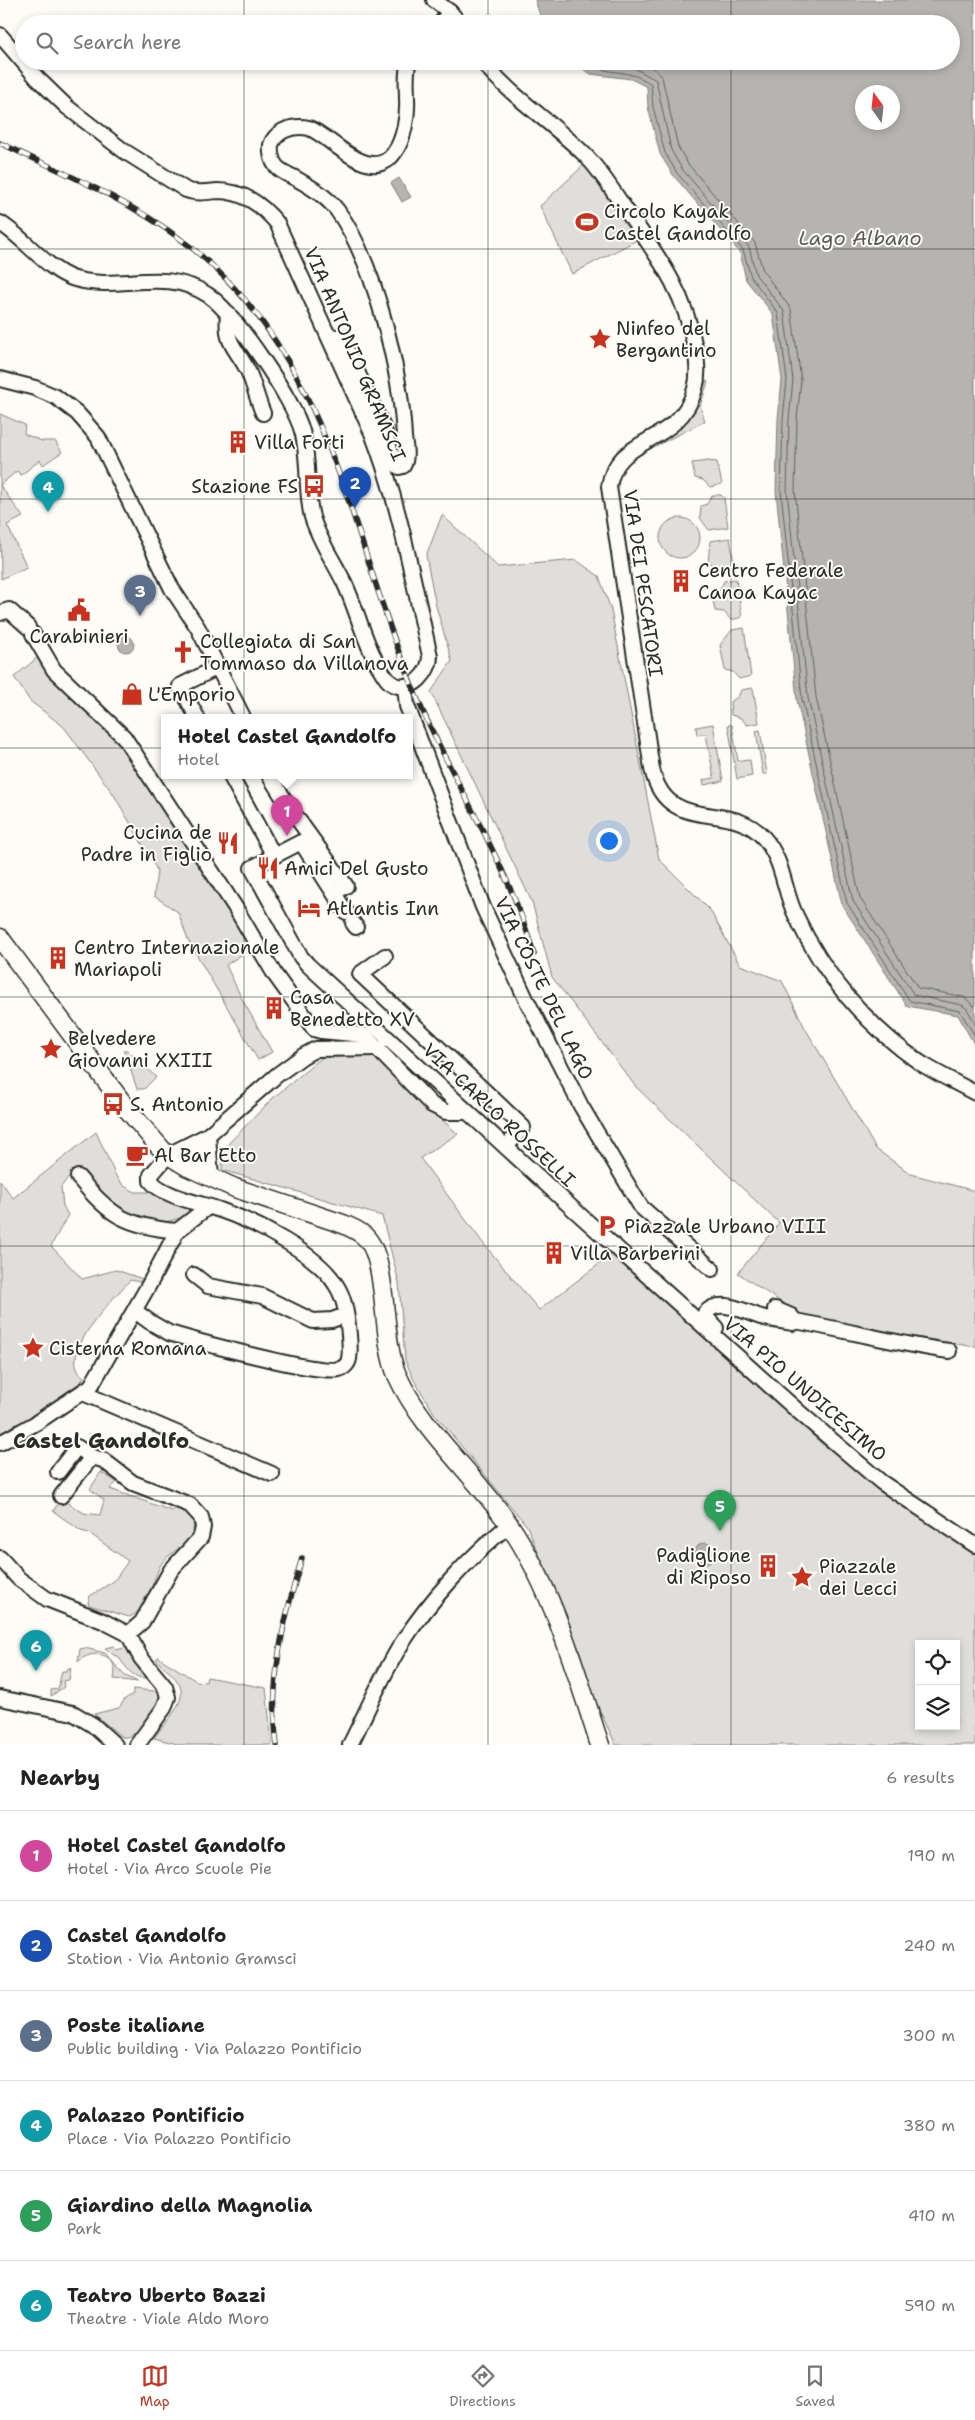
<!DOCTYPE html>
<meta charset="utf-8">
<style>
:root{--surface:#fff;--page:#f2f2f2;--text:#222;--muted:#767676;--line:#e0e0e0;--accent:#c8321e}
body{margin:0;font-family:"Shantell Sans",sans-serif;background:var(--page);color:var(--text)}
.controls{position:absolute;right:15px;bottom:15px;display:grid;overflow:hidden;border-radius:0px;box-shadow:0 2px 8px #0003}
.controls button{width:45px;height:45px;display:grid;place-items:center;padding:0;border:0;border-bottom:1px solid var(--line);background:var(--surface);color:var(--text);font:25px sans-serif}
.compass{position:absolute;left:855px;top:85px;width:45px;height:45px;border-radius:50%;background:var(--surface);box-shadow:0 2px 8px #0003;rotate:345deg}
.you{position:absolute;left:608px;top:840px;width:18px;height:18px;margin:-12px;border:4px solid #fff;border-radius:50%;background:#1a73e8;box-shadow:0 0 0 8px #1a73e833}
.badge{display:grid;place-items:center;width:32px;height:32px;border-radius:50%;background:var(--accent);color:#fff;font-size:16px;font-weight:700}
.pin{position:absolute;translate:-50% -41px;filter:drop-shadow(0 1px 2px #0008)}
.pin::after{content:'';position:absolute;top:26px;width:18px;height:15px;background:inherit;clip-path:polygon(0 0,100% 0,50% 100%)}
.popup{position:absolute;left:161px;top:714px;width:252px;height:65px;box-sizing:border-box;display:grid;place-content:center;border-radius:0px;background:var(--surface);filter:drop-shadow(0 1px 4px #0005);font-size:16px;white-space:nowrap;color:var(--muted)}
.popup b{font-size:19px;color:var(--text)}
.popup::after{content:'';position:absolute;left:50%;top:100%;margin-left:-10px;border:10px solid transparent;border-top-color:var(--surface)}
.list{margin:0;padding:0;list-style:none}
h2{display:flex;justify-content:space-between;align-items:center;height:65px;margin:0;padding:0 20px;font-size:21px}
h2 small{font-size:16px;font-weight:400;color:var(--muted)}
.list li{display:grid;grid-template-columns:32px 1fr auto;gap:15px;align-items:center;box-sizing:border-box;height:90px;padding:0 20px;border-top:1px solid var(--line)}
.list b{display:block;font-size:19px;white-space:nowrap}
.list p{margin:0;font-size:16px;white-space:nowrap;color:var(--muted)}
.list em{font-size:16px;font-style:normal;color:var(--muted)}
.icon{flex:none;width:28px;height:28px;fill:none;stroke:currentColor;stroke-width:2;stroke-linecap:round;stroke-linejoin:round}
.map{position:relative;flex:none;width:975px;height:1745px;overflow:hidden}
.search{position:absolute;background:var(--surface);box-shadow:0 2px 8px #0003;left:15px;right:15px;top:15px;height:55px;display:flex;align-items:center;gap:12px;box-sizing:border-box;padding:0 18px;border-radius:28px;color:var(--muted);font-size:19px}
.sheet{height:605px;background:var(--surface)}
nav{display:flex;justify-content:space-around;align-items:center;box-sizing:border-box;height:70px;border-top:1px solid var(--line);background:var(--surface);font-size:14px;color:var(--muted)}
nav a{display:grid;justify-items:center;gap:2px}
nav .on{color:var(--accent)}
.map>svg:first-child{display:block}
</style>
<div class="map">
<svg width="975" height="1745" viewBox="0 0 975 1745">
<rect width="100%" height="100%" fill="#fdfcf7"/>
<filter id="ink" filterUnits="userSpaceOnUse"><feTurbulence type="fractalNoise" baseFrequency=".02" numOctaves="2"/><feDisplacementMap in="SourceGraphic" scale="10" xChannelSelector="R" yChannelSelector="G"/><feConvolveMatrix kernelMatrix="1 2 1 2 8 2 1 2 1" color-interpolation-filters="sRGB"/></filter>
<g filter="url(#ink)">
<g fill="#dfdeda" stroke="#858482" fill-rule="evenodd">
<polygon points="585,164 639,239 572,274 540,206"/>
<path d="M706,381L708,382L700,406L705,421L660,444C686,425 696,413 706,381Z"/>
<polygon points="0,414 25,425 24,434 42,441 55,441 62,452 43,465 40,460 21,475 17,471 0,485"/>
<polygon points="708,461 717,462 722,484 710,487 703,480 695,478 692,463"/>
<polygon points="0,485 23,517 7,525 27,567 1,579"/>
<polygon points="712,495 721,495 724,498 728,527 709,530 700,518 701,506 707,504"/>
<polygon points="442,515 498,567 576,560 599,576 611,610 659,859 710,910 740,965 782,981 805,1028 876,1149 911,1174 975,1191 975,1347 806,1319 738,1273 779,1223 636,1087 552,977 532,902 431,692 452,661 436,606 426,556"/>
<circle cx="680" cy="538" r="20"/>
<polygon points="730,538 735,570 723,572 717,565 708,563 710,541"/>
<polygon points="736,579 742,617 731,620 724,612 715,611 712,595 720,590 724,581"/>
<polygon points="744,628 751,676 739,679 733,672 725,670 720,645 732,630"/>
<polygon points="37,658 100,727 122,744 184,843 253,947 226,965 242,999 272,1052 258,1060 188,940 178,912 154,896 157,870 114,795 64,727 30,701 14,677"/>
<polygon points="753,688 759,723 747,725 741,718 731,715 730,702 738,697 741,690"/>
<polygon points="713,724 723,781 704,785 703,780 714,778 706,734 697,735 696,727"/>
<polygon points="728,725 732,725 738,761 750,760 752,776 737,779"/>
<polygon points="760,730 767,774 763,774 756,731"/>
<polygon points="124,1050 127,1050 156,1077 144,1089 137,1089"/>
<path d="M378,1053L431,1110L458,1134L420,1158L483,1243L539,1310L616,1251L822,1444L975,1551V1745H616L594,1698L580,1652L527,1526L434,1413L414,1380L405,1360L399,1283L382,1216L222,1170L223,1149L273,1098L325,1055ZM919,1644H956V1726H919Z"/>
<path d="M96,1132L116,1176L124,1186L135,1192H149L187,1204L189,1212L180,1218L166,1222L129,1215L113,1204L83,1170L68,1178L61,1187L63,1206L68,1215L51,1246L82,1279L116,1270L143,1279L140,1282L130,1280C114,1298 54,1357 84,1377L81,1382L27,1419L0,1433V1180L13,1198Z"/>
<path d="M101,1472L117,1482L110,1489L172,1511L179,1505C185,1508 189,1513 192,1519C201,1542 168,1550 160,1566C152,1582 147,1612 129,1617L89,1605L88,1602L90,1596L114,1581L128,1561L89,1533L81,1531L53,1511L61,1499L84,1513L100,1515L104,1500L90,1489Z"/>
<path d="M114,1646L116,1650L129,1647L140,1672L147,1678C131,1679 125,1665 117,1655L115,1656L105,1648Z"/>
<path d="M85,1648L105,1653L124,1675L138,1682L114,1679C120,1654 93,1647 78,1662L80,1649Z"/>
<path d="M158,1657L196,1681L206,1682L207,1677L266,1688L272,1745H181L154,1738C163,1725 187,1703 180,1686C177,1677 163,1667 156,1660Z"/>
<polygon points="68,1668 71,1668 69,1680 63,1681 64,1687 51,1696 51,1690 58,1689 62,1671 66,1671"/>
<path d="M133,1689L155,1691L160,1696C154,1709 138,1740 122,1737L94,1714L119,1708L125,1699L133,1694Z"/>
</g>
<g fill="#b5b4b1" stroke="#7e7d7b" fill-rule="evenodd">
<path d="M535,0H975V1046L958,1015L907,1006L842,905L797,700L776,491L778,419L782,380L773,314L746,280L740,253L673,175L660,154L648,107L647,87L631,79L591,74L570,61H951V24H543ZM892,92V122H862V92Z"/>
<polygon points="399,178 411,197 402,202 391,183"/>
<circle cx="126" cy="644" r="8"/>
<circle cx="705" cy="1553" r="10"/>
</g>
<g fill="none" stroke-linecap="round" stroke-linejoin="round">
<g stroke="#626261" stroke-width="1">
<path d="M579,61C604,76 627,67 651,84L653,107L665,153L677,173L743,250L751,277L778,313L787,380L783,419L781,491L802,699L847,903L910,1001L960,1011L975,1036"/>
<polyline points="592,61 634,68 656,80 671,150 682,169 749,247 756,275 784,311 793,380 789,419 787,490 808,698 853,901 914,995 962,1005 967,1009 975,1023"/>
<polyline points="638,61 656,70 662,77 678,147 688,164 755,243 763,271 791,309 801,380 797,419 795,490 816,697 860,898 918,988 964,997 975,1007"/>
</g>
<defs>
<g id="minor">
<polyline points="434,0 450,12 460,24"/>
<polyline points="440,24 450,12"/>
<path d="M0,35L37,78L67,107L124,151L186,190C196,194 207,192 217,191C243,191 261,204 277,223L372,433C400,505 413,581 430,656C430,672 413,692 395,685C387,682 383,673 378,665C363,639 357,609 344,582C333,560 319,540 312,517C305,490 310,460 302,431C294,401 234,312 208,295C164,266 121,292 75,279C48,271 25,238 0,223"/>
<path d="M482,61C512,98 552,122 585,155C602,172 613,192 626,210C658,257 684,289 695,348C697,361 699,375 695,389C679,447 616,434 609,487L652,769C667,836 730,799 763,837C784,860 783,890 796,916C823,974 866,1025 919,1062C936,1073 957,1083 975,1093"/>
<path d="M228,313C225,346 235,345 248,371C254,384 257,399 263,413"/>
<path d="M329,336L337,337L343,342L383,427L394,462L399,467L403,466C408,458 405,446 404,437C401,373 375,262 337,210C326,196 311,187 295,178C289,175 281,172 276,166C272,161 270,152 271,145C273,138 278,134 283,131C291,127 300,126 309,128C331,136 370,186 394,153C404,140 408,115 407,99C407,86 405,74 409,61"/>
<polyline points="0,379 35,388 56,397 77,413 98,437 172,589 198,628 243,717"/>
<polyline points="0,613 9,610 28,627"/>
<polyline points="33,634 54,670 124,737 235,907 275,975 314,1029 321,1031 364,1035 432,1105 446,1112 467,1112"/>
<polyline points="405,686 407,706 483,907 526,999 581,1106 641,1207 712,1269"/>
<polyline points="197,717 180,686 218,667"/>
<polyline points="230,775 274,856 252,868 301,957 308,965 571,1207 799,1412 881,1482 975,1545"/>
<polyline points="269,775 289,807 346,886 334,893"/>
<polyline points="274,856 301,842 346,912"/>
<polyline points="353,923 356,927"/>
<polyline points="385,956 360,974 523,1127 506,1147"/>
<polyline points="208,1135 211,1178"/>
<polyline points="188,1167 208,1135 277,1075 303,1056 316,1049 379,1048"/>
<path d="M78,1177C110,1216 126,1226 177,1231"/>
<polyline points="194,1275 208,1286 262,1296 313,1321 332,1320 346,1315"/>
<path d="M135,1311L150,1322L169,1333C196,1341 318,1375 339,1369C344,1368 348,1364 349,1359C351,1348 349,1336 348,1325C346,1311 344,1297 336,1285C318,1254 255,1222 220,1210C203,1204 162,1196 151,1181V1175L168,1155L208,1135"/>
<path d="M795,1321C846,1330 897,1344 949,1351"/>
<path d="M716,1328L706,1317L705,1313C721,1297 744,1312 761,1317C771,1320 782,1321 793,1323L795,1321L791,1316L775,1309"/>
<polyline points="83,1393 272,1474"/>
<polyline points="0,1443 36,1423 91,1386 150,1283 177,1231 208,1207"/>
<polyline points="58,1472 77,1447 92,1457 103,1460 133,1483 190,1505 201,1517 203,1527 201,1537 171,1570 142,1622 128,1634"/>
<polyline points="61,1496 92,1457"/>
<polyline points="0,1558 19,1579 47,1599 103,1621 128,1634 141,1658 165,1687 168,1697 164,1708 137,1745"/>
<polyline points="0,1698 73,1713 93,1725 115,1745"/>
<path d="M350,1745C367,1711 382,1675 402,1643C429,1601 470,1556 509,1525"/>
</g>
<path id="major" d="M0,938L127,1109L164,1152L188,1167L235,1188L343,1224C352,1228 362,1232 368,1240C388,1264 381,1339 397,1375C423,1432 473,1472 508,1523C553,1588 575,1670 600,1745"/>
</defs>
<use href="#minor" stroke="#2b2b2b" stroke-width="18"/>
<use href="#major" stroke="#2b2b2b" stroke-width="21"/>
<use href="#minor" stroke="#fdfcf7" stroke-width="14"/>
<use href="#major" stroke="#fdfcf7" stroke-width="18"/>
<defs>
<g id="rail">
<path d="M0,143C61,172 125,198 179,238C329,348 347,526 412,686C449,777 507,859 534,954"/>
<path d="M277,1745C268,1682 284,1618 302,1558"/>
</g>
</defs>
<use href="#rail" stroke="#2b2b2b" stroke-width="5.5"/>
<use href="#rail" stroke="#fdfcf7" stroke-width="4" stroke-dasharray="11" stroke-linecap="butt"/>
</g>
</g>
<path fill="none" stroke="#2b2b2b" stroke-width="1" stroke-opacity="0.55" d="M244,0V24M488,0V24M731,0V24M244,61V1745M488,61V1745M731,61V1745M0,249H975M0,499H975M0,748H975M0,997H975M0,1246H975M0,1496H975"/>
<defs>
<symbol id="stadium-bare" viewBox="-9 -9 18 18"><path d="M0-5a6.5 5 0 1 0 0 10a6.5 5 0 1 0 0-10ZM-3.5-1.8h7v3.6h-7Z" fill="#c8321e" stroke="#fdfcf7" stroke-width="2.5" paint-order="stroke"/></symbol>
<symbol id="sight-bare" viewBox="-9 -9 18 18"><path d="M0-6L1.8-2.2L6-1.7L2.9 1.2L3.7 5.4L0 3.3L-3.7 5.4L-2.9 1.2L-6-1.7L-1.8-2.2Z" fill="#c8321e" stroke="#fdfcf7" stroke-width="2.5" paint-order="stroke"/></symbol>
<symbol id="building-bare" viewBox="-9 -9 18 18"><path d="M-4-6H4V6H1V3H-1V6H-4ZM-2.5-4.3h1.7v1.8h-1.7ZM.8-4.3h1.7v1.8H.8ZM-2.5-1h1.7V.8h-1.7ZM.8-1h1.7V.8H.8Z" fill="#c8321e" stroke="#fdfcf7" stroke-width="2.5" paint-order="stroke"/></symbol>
<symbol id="bus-bare" viewBox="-9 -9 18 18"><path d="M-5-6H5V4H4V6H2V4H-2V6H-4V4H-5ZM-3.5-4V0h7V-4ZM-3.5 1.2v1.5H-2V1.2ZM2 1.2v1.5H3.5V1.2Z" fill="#c8321e" stroke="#fdfcf7" stroke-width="2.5" paint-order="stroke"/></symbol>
<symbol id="civic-bare" viewBox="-9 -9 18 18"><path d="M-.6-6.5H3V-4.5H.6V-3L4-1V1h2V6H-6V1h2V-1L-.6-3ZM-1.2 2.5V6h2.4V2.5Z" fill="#c8321e" stroke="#fdfcf7" stroke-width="2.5" paint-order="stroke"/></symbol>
<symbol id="church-bare" viewBox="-9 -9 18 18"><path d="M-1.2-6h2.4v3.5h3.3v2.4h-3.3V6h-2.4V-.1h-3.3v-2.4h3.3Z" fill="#c8321e" stroke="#fdfcf7" stroke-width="2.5" paint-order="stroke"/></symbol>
<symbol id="shop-bare" viewBox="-9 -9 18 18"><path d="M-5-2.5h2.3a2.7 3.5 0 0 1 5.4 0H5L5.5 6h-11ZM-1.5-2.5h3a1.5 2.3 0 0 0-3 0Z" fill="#c8321e" stroke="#fdfcf7" stroke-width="2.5" paint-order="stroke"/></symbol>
<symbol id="restaurant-bare" viewBox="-9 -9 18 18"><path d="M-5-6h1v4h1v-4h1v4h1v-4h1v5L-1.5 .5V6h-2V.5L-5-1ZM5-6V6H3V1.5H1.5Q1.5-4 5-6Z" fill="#c8321e" stroke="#fdfcf7" stroke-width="2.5" paint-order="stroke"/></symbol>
<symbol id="hotel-bare" viewBox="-9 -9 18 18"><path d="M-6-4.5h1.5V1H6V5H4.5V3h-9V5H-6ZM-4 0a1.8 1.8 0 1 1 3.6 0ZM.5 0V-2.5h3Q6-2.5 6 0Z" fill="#c8321e" stroke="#fdfcf7" stroke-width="2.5" paint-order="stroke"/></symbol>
<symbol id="cafe-bare" viewBox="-9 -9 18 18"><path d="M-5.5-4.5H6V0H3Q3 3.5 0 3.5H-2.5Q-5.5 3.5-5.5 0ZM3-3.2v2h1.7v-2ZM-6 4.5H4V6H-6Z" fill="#c8321e" stroke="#fdfcf7" stroke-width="2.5" paint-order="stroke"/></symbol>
<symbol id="parking-bare" viewBox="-9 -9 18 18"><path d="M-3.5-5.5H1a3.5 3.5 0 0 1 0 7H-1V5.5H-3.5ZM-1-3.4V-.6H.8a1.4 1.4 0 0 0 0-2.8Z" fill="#c8321e" stroke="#fdfcf7" stroke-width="2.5" paint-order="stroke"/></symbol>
</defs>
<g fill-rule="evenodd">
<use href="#stadium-bare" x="571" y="206" width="32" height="32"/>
<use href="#sight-bare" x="584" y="323" width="32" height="32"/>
<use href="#building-bare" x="222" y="426" width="32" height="32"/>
<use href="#bus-bare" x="298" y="470" width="32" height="32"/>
<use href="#building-bare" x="665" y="565" width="32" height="32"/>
<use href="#civic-bare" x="63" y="594" width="32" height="32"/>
<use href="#church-bare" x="167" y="636" width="32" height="32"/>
<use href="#shop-bare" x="116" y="678" width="32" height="32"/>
<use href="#restaurant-bare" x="212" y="827" width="32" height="32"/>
<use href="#restaurant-bare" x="252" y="852" width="32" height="32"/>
<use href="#hotel-bare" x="293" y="892" width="32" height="32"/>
<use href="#building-bare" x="42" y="942" width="32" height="32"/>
<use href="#building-bare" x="258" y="992" width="32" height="32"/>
<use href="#sight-bare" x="35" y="1033" width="32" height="32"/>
<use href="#bus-bare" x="97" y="1088" width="32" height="32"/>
<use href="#cafe-bare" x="121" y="1139" width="32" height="32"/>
<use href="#parking-bare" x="591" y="1210" width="32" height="32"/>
<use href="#building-bare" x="538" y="1237" width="32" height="32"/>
<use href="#sight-bare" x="17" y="1332" width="32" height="32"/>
<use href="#building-bare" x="752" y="1550" width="32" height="32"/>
<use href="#sight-bare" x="786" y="1561" width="32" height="32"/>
</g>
<g text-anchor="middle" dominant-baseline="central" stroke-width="4" stroke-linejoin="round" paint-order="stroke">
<g font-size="19" fill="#2b2b2b" stroke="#fdfcf7" text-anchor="start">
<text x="604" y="211">Circolo Kayak<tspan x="604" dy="22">Castel Gandolfo</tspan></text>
<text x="616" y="328">Ninfeo del<tspan x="616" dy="22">Bergantino</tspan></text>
<text x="254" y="442">Villa Forti</text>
<text x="298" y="486" text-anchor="end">Stazione FS</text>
<text x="698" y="570">Centro Federale<tspan x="698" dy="22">Canoa Kayac</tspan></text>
<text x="79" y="636" text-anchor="middle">Carabinieri</text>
<text x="200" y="641">Collegiata di San<tspan x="200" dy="22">Tommaso da Villanova</tspan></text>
<text x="148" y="694">L'Emporio</text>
<text x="212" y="832" text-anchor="end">Cucina de<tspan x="212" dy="22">Padre in Figlio</tspan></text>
<text x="284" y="868">Amici Del Gusto</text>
<text x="326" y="908">Atlantis Inn</text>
<text x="74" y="947">Centro Internazionale<tspan x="74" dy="22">Mariapoli</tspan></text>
<text x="290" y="997">Casa<tspan x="290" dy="22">Benedetto XV</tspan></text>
<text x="68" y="1038">Belvedere<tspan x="68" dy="22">Giovanni XXIII</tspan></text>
<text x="130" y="1104">S. Antonio</text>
<text x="154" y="1155">Al Bar Etto</text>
<text x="624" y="1226">Piazzale Urbano VIII</text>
<text x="570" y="1253">Villa Barberini</text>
<text x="49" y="1348">Cisterna Romana</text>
<text x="751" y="1555" text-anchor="end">Padiglione<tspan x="751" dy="22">di Riposo</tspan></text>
<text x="819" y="1566">Piazzale<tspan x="819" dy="22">dei Lecci</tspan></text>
</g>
<g font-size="19" fill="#2b2b2b" stroke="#fdfcf7">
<text transform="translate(355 354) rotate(67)">VIA ANTONIO GRAMSCI</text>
<text transform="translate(643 583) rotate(82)">VIA DEI PESCATORI</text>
<text transform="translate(544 988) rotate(64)">VIA COSTE DEL LAGO</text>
<text transform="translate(499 1115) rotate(43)">VIA CARLO ROSSELLI</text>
<text transform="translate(805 1389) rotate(41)">VIA PIO UNDICESIMO</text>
</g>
<g font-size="20" font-style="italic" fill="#5b5b5a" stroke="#fdfcf7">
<text x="860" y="238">Lago Albano</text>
</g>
<g font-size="21" font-weight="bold" fill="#2b2b2b" stroke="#fdfcf7">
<text x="101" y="1441">Castel Gandolfo</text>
</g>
</g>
</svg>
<div class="controls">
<button><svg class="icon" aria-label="locate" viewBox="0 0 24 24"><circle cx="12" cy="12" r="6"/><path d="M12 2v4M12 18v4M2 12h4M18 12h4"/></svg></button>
<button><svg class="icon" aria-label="layers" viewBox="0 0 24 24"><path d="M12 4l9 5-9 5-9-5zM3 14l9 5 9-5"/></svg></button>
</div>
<svg class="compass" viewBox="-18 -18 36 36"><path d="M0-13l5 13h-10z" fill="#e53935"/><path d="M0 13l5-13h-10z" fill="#767676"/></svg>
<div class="you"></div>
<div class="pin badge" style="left:287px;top:836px;background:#d1479c">1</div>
<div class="popup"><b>Hotel Castel Gandolfo</b>Hotel</div>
<div class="pin badge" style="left:355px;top:508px;background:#1a4fb4">2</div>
<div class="pin badge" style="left:140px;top:616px;background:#5c6f8a">3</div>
<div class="pin badge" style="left:48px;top:512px;background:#0f9aa8">4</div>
<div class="pin badge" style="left:720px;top:1531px;background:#2e9e5b">5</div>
<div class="pin badge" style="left:36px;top:1671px;background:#0f9aa8">6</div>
<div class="search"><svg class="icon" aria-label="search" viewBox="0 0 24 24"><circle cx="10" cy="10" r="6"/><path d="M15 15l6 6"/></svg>Search here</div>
</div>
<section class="sheet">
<h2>Nearby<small>6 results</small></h2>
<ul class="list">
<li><span class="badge" style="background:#d1479c">1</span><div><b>Hotel Castel Gandolfo</b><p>Hotel · Via Arco Scuole Pie</p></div><em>190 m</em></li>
<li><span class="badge" style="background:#1a4fb4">2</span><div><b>Castel Gandolfo</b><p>Station · Via Antonio Gramsci</p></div><em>240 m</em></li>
<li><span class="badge" style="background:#5c6f8a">3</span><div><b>Poste italiane</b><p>Public building · Via Palazzo Pontificio</p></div><em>300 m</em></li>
<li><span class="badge" style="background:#0f9aa8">4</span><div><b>Palazzo Pontificio</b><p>Place · Via Palazzo Pontificio</p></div><em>380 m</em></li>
<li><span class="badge" style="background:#2e9e5b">5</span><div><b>Giardino della Magnolia</b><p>Park</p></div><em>410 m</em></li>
<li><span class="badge" style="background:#0f9aa8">6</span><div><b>Teatro Uberto Bazzi</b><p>Theatre · Viale Aldo Moro</p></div><em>590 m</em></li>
</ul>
</section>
<nav>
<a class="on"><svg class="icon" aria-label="map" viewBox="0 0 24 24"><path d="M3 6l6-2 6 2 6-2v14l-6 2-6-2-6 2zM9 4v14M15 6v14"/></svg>Map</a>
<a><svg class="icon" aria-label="directions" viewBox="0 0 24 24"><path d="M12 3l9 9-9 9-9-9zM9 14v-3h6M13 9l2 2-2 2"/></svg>Directions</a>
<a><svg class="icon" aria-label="saved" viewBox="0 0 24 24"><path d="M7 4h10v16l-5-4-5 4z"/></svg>Saved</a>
</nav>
